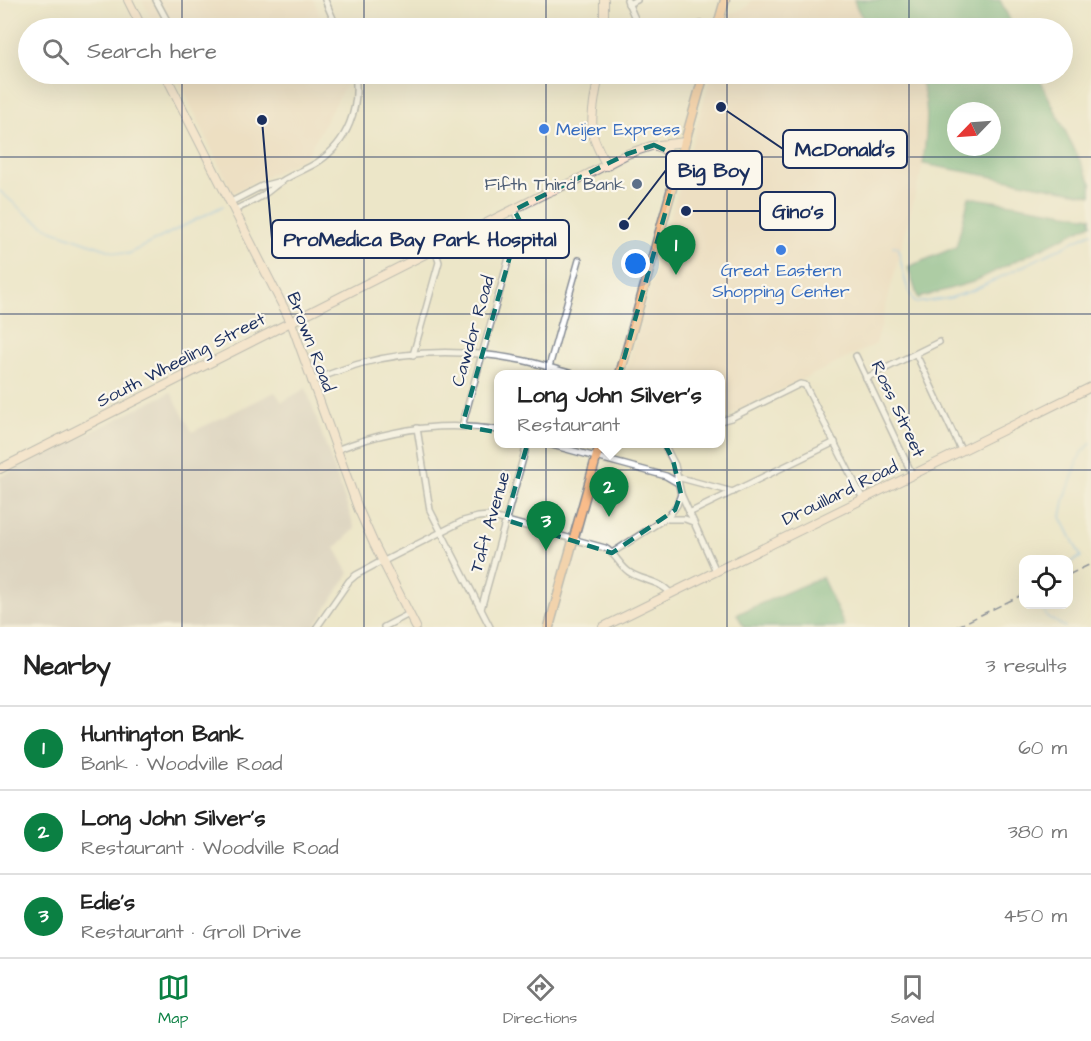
<!DOCTYPE html>
<meta charset="utf-8">
<style>
:root{--surface:#fff;--page:#f2f2f2;--text:#222;--muted:#767676;--line:#e0e0e0;--accent:#0b8043}
body{margin:0;font-family:"Architects Daughter",sans-serif;background:var(--page);color:var(--text)}
.controls{position:absolute;right:18px;bottom:18px;display:grid;overflow:hidden;border-radius:12px;box-shadow:0 6px 24px #0002}
.controls button{width:54px;height:54px;display:grid;place-items:center;padding:0;border:0;border-bottom:2px solid var(--line);background:var(--surface);color:var(--text);font:30px sans-serif}
.compass{position:absolute;left:947px;top:102px;width:54px;height:54px;border-radius:50%;background:var(--surface);box-shadow:0 6px 24px #0002;rotate:245deg}
.you{position:absolute;left:636px;top:264px;width:21px;height:21px;margin:-15px;border:4px solid #fff;border-radius:50%;background:#1a73e8;box-shadow:0 0 0 9px #1a73e833}
.badge{display:grid;place-items:center;width:39px;height:39px;border-radius:50%;background:var(--accent);color:#fff;font-size:20px;font-weight:700}
.pin{position:absolute;translate:-50% -50px;filter:drop-shadow(0 2px 3px #0008)}
.pin::after{content:'';position:absolute;top:32px;width:21px;height:18px;background:inherit;clip-path:polygon(0 0,100% 0,50% 100%)}
.popup{position:absolute;left:494px;top:370px;width:231px;height:78px;box-sizing:border-box;display:grid;place-content:center;border-radius:12px;background:var(--surface);filter:drop-shadow(0 2px 4px #0005);font-size:20px;white-space:nowrap;color:var(--muted)}
.popup b{font-size:22px;color:var(--text)}
.popup::after{content:'';position:absolute;left:50%;top:100%;margin-left:-12px;border:12px solid transparent;border-top-color:var(--surface)}
.list{margin:0;padding:0;list-style:none}
h2{display:flex;justify-content:space-between;align-items:center;height:78px;margin:0;padding:0 24px;font-size:26px}
h2 small{font-size:20px;font-weight:400;color:var(--muted)}
.list li{display:grid;grid-template-columns:39px 1fr auto;gap:18px;align-items:center;box-sizing:border-box;height:84px;padding:0 24px;border-top:2px solid var(--line)}
.list b{display:block;font-size:22px;white-space:nowrap}
.list p{margin:0;font-size:20px;white-space:nowrap;color:var(--muted)}
.list em{font-size:20px;font-style:normal;color:var(--muted)}
.icon{flex:none;width:33px;height:33px;fill:none;stroke:currentColor;stroke-width:2;stroke-linecap:round;stroke-linejoin:round}
.map{position:relative;flex:none;width:1091px;height:627px;overflow:hidden}
.search{position:absolute;background:var(--surface);box-shadow:0 6px 24px #0002;left:18px;right:18px;top:18px;height:66px;display:flex;align-items:center;gap:15px;box-sizing:border-box;padding:0 21px;border-radius:33px;color:var(--muted);font-size:22px}
.sheet{height:330px;background:var(--surface)}
nav{display:flex;justify-content:space-around;align-items:center;box-sizing:border-box;height:84px;border-top:2px solid var(--line);background:var(--surface);font-size:16px;color:var(--muted)}
nav a{display:grid;justify-items:center;gap:3px}
nav .on{color:var(--accent)}
.map>svg:first-child{display:block}
</style>
<div class="map">
<svg width="1091" height="627" viewBox="0 0 1091 627">
<rect width="100%" height="100%" fill="#fbf7ec"/>
<filter id="ink" filterUnits="userSpaceOnUse"><feTurbulence type="fractalNoise" baseFrequency=".0167" numOctaves="2"/><feDisplacementMap in="SourceGraphic" scale="12" xChannelSelector="R" yChannelSelector="G"/><feConvolveMatrix kernelMatrix="1 2 1 2 8 2 1 2 1" color-interpolation-filters="sRGB"/></filter>
<filter id="wash" filterUnits="userSpaceOnUse"><feTurbulence type="fractalNoise" baseFrequency=".008" numOctaves="4" result="noise"/><feDisplacementMap in="SourceGraphic" scale="24" xChannelSelector="R" yChannelSelector="G"/><feGaussianBlur stdDeviation="1.35" result="paint"/><feColorMatrix in="noise" values="0 0 0 0 0 0 0 0 0 0 0 0 0 0 0 0 0 1.4 0 .05"/><feComposite in="paint" operator="in"/></filter>
<g filter="url(#wash)">
<rect width="100%" height="100%" fill="#ece6c8"/>
<g fill="#edd7bb">
<polygon points="142,0 314,0 325,28 155,28"/>
<polygon points="752,0 854,0 858,12 863,20 874,28 725,28 729,15 747,7"/>
<polygon points="176,74 343,74 347,83 306,157 232,193"/>
<polygon points="712,74 917,74 921,80 926,101 927,124 923,164 876,344 729,415 720,417 720,374 625,374"/>
</g>
<polygon fill="#ccc2b9" points="306,388 355,529 335,548 349,573 314,627 0,627 0,477 171,392 192,432 275,392 282,402"/>
<g fill="#5fad79" stroke="#3d6e6c" stroke-width="1.5" fill-rule="evenodd">
<path d="M854,0H1000L1014,28H874C863,20 858,13 854,0Z"/>
<path d="M917,74H1037L1091,183V195L923,164C926,134 932,102 917,74ZM956,111H992V147H956Z"/>
<polygon points="969,197 1091,217 1091,224 973,282 918,298 908,267 956,247"/>
<polygon points="822,577 845,627 744,627 737,614"/>
</g>
<g fill="none" stroke-linecap="round" stroke-linejoin="round">
<g stroke="#75b7ea" stroke-width="1.5">
<polyline points="0,191 25,213 51,230 114,252 128,254 223,206"/>
<path d="M893,246L898,247C902,265 904,288 916,303L950,298L974,290L1091,233"/>
<polyline points="1068,563 1081,557 1061,517 1064,501 1080,455 1091,443"/>
<polyline points="1041,604 1047,617 1065,627"/>
</g>
</g>
</g>
<g filter="url(#ink)">
<g fill="none" stroke-linecap="round" stroke-linejoin="round">
<defs>
<g id="street">
<polyline points="156,0 171,28"/>
<polyline points="325,0 337,28"/>
<polyline points="627,0 639,28"/>
<polyline points="628,4 637,0"/>
<polyline points="692,28 701,24 718,28"/>
<polyline points="231,202 262,186 277,182"/>
<path d="M235,210C244,205 255,201 263,195C270,191 275,185 282,181C293,174 307,169 318,162C348,142 360,108 355,74"/>
<polyline points="916,354 961,450"/>
<polyline points="413,355 439,262 435,250"/>
<polyline points="856,356 912,474"/>
<polyline points="547,374 579,260"/>
<polyline points="866,378 939,342"/>
<path d="M311,381C327,375 343,369 359,364C409,350 464,350 515,359C535,362 554,369 573,374"/>
<polyline points="720,421 731,418 796,386 800,384 805,385 863,499"/>
<polyline points="462,426 519,222 514,210"/>
<polyline points="417,428 430,510 490,627"/>
<polyline points="548,444 666,476 678,483"/>
<polyline points="664,444 675,465 681,494 716,571"/>
<path d="M336,450C389,429 442,421 498,430"/>
<polyline points="677,477 733,492"/>
<polyline points="689,513 835,442"/>
<polyline points="666,519 685,519 693,522"/>
<polyline points="612,553 669,516 677,505 681,494"/>
<path d="M382,562L463,521L478,517L489,516L605,548C616,554 619,565 629,572C642,581 660,580 671,594"/>
<polyline points="481,609 527,444"/>
<polyline points="317,627 349,581 356,575 382,561"/>
<polyline points="384,627 409,614"/>
</g>
<g id="secondary">
<polyline points="128,0 142,28"/>
<polyline points="604,0 604,28"/>
<polyline points="165,74 291,322 358,508 374,544 416,627"/>
<path d="M599,74C596,92 590,117 593,135C596,146 602,156 607,166"/>
<path d="M656,146C669,149 673,159 677,171"/>
<polyline points="0,469 546,193 575,181 627,154 651,146 685,142"/>
<polyline points="603,627 1091,387"/>
</g>
<g id="primary">
<polyline points="717,28 725,0"/>
<polyline points="620,374 704,74"/>
<polyline points="549,627 600,444"/>
</g>
</defs>
<use href="#street" stroke="#848a93" stroke-width="8"/>
<use href="#secondary" stroke="#848a93" stroke-width="10"/>
<use href="#primary" stroke="#848a93" stroke-width="11"/>
<use href="#street" stroke="#fff" stroke-width="5"/>
<use href="#secondary" stroke="#fde4d0" stroke-width="8"/>
<use href="#primary" stroke="#f9bc8a" stroke-width="8"/>
<g stroke="#1b2f5e" stroke-width="1.5" stroke-dasharray="9 4.5" stroke-linecap="butt">
<polyline points="1068,575 1091,564"/>
<polyline points="956,627 1024,594"/>
</g>
</g>
</g>
<path d="M0 0H1091V627H0ZM654,145L665,150L677,171L616,387L634,393L644,403L673,460L681,494L675,510L612,553L506,520L529,438L462,426L520,221L514,210L627,154Z" fill="#ece6c8" fill-opacity=".55" fill-rule="evenodd"/>
<path fill="none" stroke="#0f766e" stroke-width="4.5" stroke-dasharray="12 8" stroke-linejoin="round" d="M654,145L665,150L677,171L616,387L634,393L644,403L673,460L681,494L675,510L612,553L506,520L529,438L462,426L520,221L514,210L627,154Z"/>
<path fill="none" stroke="#1b2f5e" stroke-width="1.5" stroke-opacity="0.55" d="M182,0V28M364,0V28M546,0V28M727,0V28M909,0V28M182,74V627M364,74V627M546,74V627M727,74V627M909,74V627M0,157H1091M0,314H1091M0,470H1091"/>
<g fill="#3f7fe0" stroke="#fbf7ec" stroke-width="2">
<circle cx="544" cy="129" r="6"/>
<circle cx="781" cy="250" r="6"/>
</g>
<circle fill="#5c6f8a" stroke="#fbf7ec" stroke-width="2" cx="637" cy="184" r="6"/>
<g text-anchor="middle" dominant-baseline="central" stroke-width="4.5" stroke-linejoin="round" paint-order="stroke">
<g font-size="18" fill="#366cbe" stroke="#fbf7ec" text-anchor="start">
<text x="556" y="129">Meijer Express</text>
<text x="781" y="270" text-anchor="middle">Great Eastern<tspan x="781" dy="21">Shopping Center</tspan></text>
</g>
<g font-size="18" fill="#4e5e75" stroke="#fbf7ec" text-anchor="end">
<text x="625" y="184">Fifth Third Bank</text>
</g>
<g font-size="18" fill="#1b2f5e" stroke="#fbf7ec">
<text transform="translate(473 331) rotate(-74)">Cawdor Road</text>
<text transform="translate(311 342) rotate(69)">Brown Road</text>
<text transform="translate(181 360) rotate(-27)">South Wheeling Street</text>
<text transform="translate(898 409) rotate(65)">Ross Street</text>
<text transform="translate(840 493) rotate(-26)">Drouillard Road</text>
<text transform="translate(490 522) rotate(-74)">Taft Avenue</text>
</g>
</g>
<path fill="none" stroke="#1b2f5e" stroke-width="2" d="M721 107L783 149M624 225L666 170M686 211L760 211M262 120L272 239"/>
<g fill="#1b2f5e" stroke="#fbf7ec" stroke-width="2">
<circle cx="721" cy="107" r="6"/>
<circle cx="624" cy="225" r="6"/>
<circle cx="686" cy="211" r="6"/>
<circle cx="262" cy="120" r="6"/>
</g>
<g fill="#fbf7ec" stroke="#1b2f5e" stroke-width="2">
<rect x="783" y="130" width="124" height="38" rx="6"/>
<rect x="666" y="151" width="96" height="38" rx="6"/>
<rect x="760" y="192" width="75" height="38" rx="6"/>
<rect x="272" y="220" width="297" height="38" rx="6"/>
</g>
<g font-size="20" text-anchor="middle" font-weight="bold" fill="#1b2f5e">
<text x="845" y="156">McDonald's</text>
<text x="714" y="177">Big Boy</text>
<text x="798" y="218">Gino's</text>
<text x="420" y="246">ProMedica Bay Park Hospital</text>
</g>
</svg>
<div class="controls">
<button><svg class="icon" aria-label="locate" viewBox="0 0 24 24"><circle cx="12" cy="12" r="6"/><path d="M12 2v4M12 18v4M2 12h4M18 12h4"/></svg></button>
</div>
<svg class="compass" viewBox="-18 -18 36 36"><path d="M0-13l5 13h-10z" fill="#e53935"/><path d="M0 13l5-13h-10z" fill="#767676"/></svg>
<div class="you"></div>
<div class="pin badge" style="left:676px;top:275px">1</div>
<div class="pin badge" style="left:609px;top:517px">2</div>
<div class="popup"><b>Long John Silver's</b>Restaurant</div>
<div class="pin badge" style="left:546px;top:551px">3</div>
<div class="search"><svg class="icon" aria-label="search" viewBox="0 0 24 24"><circle cx="10" cy="10" r="6"/><path d="M15 15l6 6"/></svg>Search here</div>
</div>
<section class="sheet">
<h2>Nearby<small>3 results</small></h2>
<ul class="list">
<li><span class="badge">1</span><div><b>Huntington Bank</b><p>Bank · Woodville Road</p></div><em>60 m</em></li>
<li><span class="badge">2</span><div><b>Long John Silver's</b><p>Restaurant · Woodville Road</p></div><em>380 m</em></li>
<li><span class="badge">3</span><div><b>Edie's</b><p>Restaurant · Groll Drive</p></div><em>450 m</em></li>
</ul>
</section>
<nav>
<a class="on"><svg class="icon" aria-label="map" viewBox="0 0 24 24"><path d="M3 6l6-2 6 2 6-2v14l-6 2-6-2-6 2zM9 4v14M15 6v14"/></svg>Map</a>
<a><svg class="icon" aria-label="directions" viewBox="0 0 24 24"><path d="M12 3l9 9-9 9-9-9zM9 14v-3h6M13 9l2 2-2 2"/></svg>Directions</a>
<a><svg class="icon" aria-label="saved" viewBox="0 0 24 24"><path d="M7 4h10v16l-5-4-5 4z"/></svg>Saved</a>
</nav>
